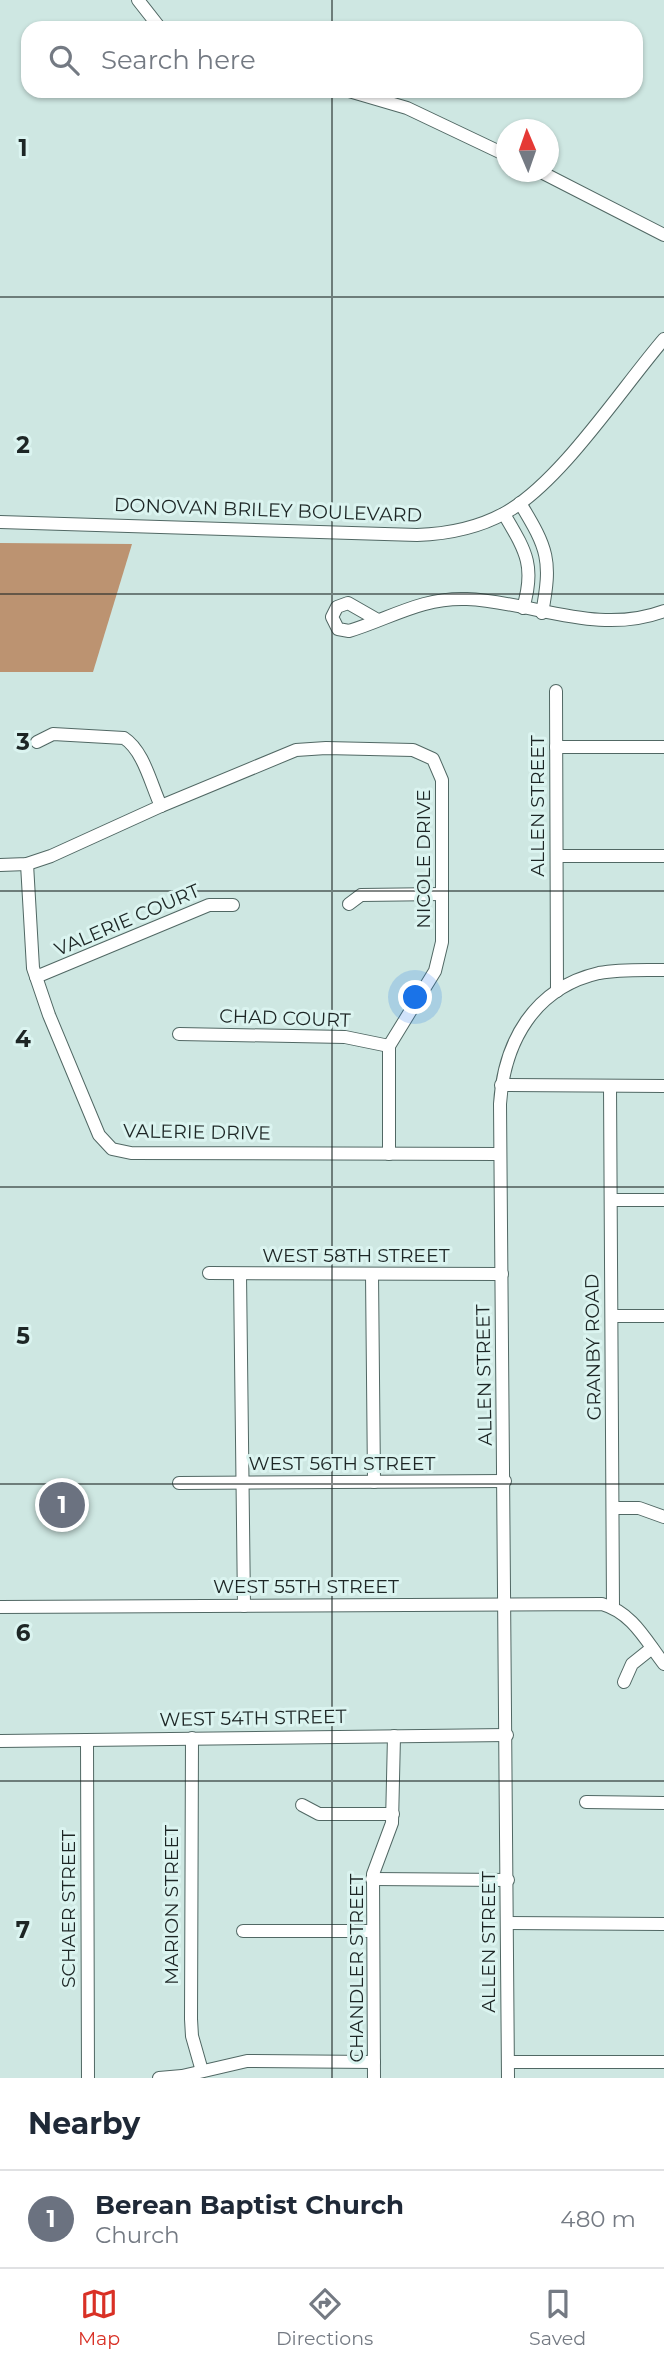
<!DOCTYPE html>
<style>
:root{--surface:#fff;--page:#f2f2f3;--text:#1f2937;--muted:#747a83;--line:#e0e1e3;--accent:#d93025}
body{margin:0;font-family:Montserrat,sans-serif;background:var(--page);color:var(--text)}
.compass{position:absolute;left:496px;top:119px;width:63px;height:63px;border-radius:50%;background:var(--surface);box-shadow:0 2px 5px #0004;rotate:358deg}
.you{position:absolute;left:416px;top:998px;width:24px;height:24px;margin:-18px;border:5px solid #fff;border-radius:50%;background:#1a73e8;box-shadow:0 0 0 10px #1a73e833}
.badge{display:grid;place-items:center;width:46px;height:46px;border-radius:50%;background:var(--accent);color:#fff;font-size:23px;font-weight:700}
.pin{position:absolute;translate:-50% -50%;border:4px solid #fff;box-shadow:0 2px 7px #0006}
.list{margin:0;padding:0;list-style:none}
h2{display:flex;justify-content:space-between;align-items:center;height:91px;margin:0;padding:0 28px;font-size:30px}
h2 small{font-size:23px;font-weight:400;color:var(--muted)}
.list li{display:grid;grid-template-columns:46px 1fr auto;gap:21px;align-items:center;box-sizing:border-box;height:98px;padding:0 28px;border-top:2px solid var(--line)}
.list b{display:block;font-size:26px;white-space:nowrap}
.list p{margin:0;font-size:23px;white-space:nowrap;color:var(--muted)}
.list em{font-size:23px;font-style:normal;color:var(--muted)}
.icon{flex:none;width:38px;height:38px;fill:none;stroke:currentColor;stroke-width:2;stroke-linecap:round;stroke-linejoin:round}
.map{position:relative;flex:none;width:664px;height:2078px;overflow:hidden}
.search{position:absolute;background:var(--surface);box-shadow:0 2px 5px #0004;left:21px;right:21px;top:21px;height:77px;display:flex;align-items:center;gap:18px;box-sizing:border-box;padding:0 24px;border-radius:21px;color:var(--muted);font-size:26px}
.sheet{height:189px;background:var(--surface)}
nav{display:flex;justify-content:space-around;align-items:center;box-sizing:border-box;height:98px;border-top:2px solid var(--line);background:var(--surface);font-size:19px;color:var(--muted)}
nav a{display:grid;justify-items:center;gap:4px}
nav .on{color:var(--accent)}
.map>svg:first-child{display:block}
</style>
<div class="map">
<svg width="664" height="2078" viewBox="0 0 664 2078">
<rect width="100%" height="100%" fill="#cee7e2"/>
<polygon fill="#bc9371" points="0,543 132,544 93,672 0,672"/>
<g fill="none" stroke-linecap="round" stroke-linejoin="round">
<defs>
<g id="minor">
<polyline points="138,0 160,28"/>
<polyline points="349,91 407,108 506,155"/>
<polyline points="541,172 664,235"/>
<path d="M520,503C548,549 552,560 542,613"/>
<path d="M504,514C525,550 536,565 523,608"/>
<path d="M0,522L417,535C447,534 478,528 505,513C560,483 621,389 664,339"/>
<path d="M376,619L348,603L337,607L332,617L338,629L349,631C389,619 422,597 467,599C534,602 597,636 664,611"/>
<polyline points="556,691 557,991"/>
<path d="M37,742L53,734L124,738C144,751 151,785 161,806"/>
<polyline points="556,747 664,747"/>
<polyline points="557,856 664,856"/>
<polyline points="27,864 33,968 49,1015 99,1135 112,1149 131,1153 500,1154"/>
<polyline points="0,865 27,864 51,856 161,806 296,750 326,748 413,750 433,759 442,780 442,942 435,971 389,1046 389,1154"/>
<polyline points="349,904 361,895 442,894"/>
<polyline points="36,977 209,905 233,905"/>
<polyline points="179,1034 345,1037 389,1046"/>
<polyline points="501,1085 664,1086"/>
<polyline points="610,1086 613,1607"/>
<polyline points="611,1200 664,1200"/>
<polyline points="209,1273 502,1274"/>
<polyline points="240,1274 244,1606"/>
<polyline points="372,1274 374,1482"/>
<polyline points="613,1316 664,1316"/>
<polyline points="179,1483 505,1481"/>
<polyline points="614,1508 639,1508 664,1517"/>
<path d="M0,1607L602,1604C633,1613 646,1641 664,1664"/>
<polyline points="624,1682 632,1664 652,1648"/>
<polyline points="192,1738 191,2019 192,2036 202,2071"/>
<polyline points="87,1740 88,2078"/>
<polyline points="0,1741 507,1735"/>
<polyline points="586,1802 664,1803"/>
<polyline points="302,1805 319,1814 393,1814"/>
<polyline points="372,1879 508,1880"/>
<polyline points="507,1923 664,1924"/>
<polyline points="243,1931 373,1931"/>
<polyline points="508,2062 664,2062"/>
<polyline points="159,2078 182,2076 247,2061 374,2062"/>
<polyline points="374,2078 373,1874 392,1823 394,1736"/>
<path d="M508,2078L500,1104C504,1042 534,988 599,973C620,969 643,970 664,970"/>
</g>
</defs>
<use href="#minor" stroke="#516864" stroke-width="14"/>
<use href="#minor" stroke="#fff" stroke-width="12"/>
</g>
<path fill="none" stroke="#1d2625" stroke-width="2" stroke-opacity="0.55" d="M332,0V28M332,91V2078M0,297H664M0,594H664M0,891H664M0,1187H664M0,1484H664M0,1781H664"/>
<g text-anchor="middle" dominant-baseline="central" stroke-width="6" stroke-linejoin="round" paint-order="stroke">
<g font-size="19" fill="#1d2625" stroke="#dbf4f0">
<text transform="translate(268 510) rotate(2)">DONOVAN BRILEY BOULEVARD</text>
<text transform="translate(537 806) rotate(-90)">ALLEN STREET</text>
<text transform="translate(423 859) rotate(-90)">NICOLE DRIVE</text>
<text transform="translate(127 920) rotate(-23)">VALERIE COURT</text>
<text transform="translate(285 1018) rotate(2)">CHAD COURT</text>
<text transform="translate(197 1132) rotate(1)">VALERIE DRIVE</text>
<text x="356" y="1255">WEST 58TH STREET</text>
<text transform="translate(593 1347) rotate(-91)">GRANBY ROAD</text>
<text transform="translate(484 1375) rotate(-91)">ALLEN STREET</text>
<text x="342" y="1463">WEST 56TH STREET</text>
<text x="306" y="1586">WEST 55TH STREET</text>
<text transform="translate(253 1718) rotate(-1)">WEST 54TH STREET</text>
<text transform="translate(171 1905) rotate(-90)">MARION STREET</text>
<text transform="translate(68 1909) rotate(-90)">SCHAER STREET</text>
<text transform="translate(488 1942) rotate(-90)">ALLEN STREET</text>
<text transform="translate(356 1968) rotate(-90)">CHANDLER STREET</text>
</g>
</g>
<g font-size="23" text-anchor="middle" font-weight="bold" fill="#1d2625" stroke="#dbf4f0" stroke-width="6" stroke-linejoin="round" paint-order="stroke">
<text x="23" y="156">1</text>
<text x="23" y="453">2</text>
<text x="23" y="750">3</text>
<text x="23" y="1047">4</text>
<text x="23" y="1344">5</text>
<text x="23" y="1641">6</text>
<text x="23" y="1938">7</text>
</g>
</svg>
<svg class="compass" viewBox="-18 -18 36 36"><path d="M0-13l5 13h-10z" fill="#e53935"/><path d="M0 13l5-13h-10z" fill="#747a83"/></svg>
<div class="you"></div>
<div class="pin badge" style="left:62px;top:1505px;background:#6b7280">1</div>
<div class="search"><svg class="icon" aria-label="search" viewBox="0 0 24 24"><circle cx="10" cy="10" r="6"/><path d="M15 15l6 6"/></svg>Search here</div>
</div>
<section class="sheet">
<h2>Nearby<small></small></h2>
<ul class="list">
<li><span class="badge" style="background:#6b7280">1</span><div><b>Berean Baptist Church</b><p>Church</p></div><em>480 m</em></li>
</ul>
</section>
<nav>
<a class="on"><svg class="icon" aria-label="map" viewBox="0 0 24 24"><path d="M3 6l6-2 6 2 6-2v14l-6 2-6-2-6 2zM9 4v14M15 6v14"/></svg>Map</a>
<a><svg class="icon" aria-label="directions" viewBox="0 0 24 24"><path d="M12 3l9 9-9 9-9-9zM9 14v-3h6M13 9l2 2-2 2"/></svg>Directions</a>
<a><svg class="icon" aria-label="saved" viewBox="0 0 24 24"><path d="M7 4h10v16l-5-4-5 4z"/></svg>Saved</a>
</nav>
